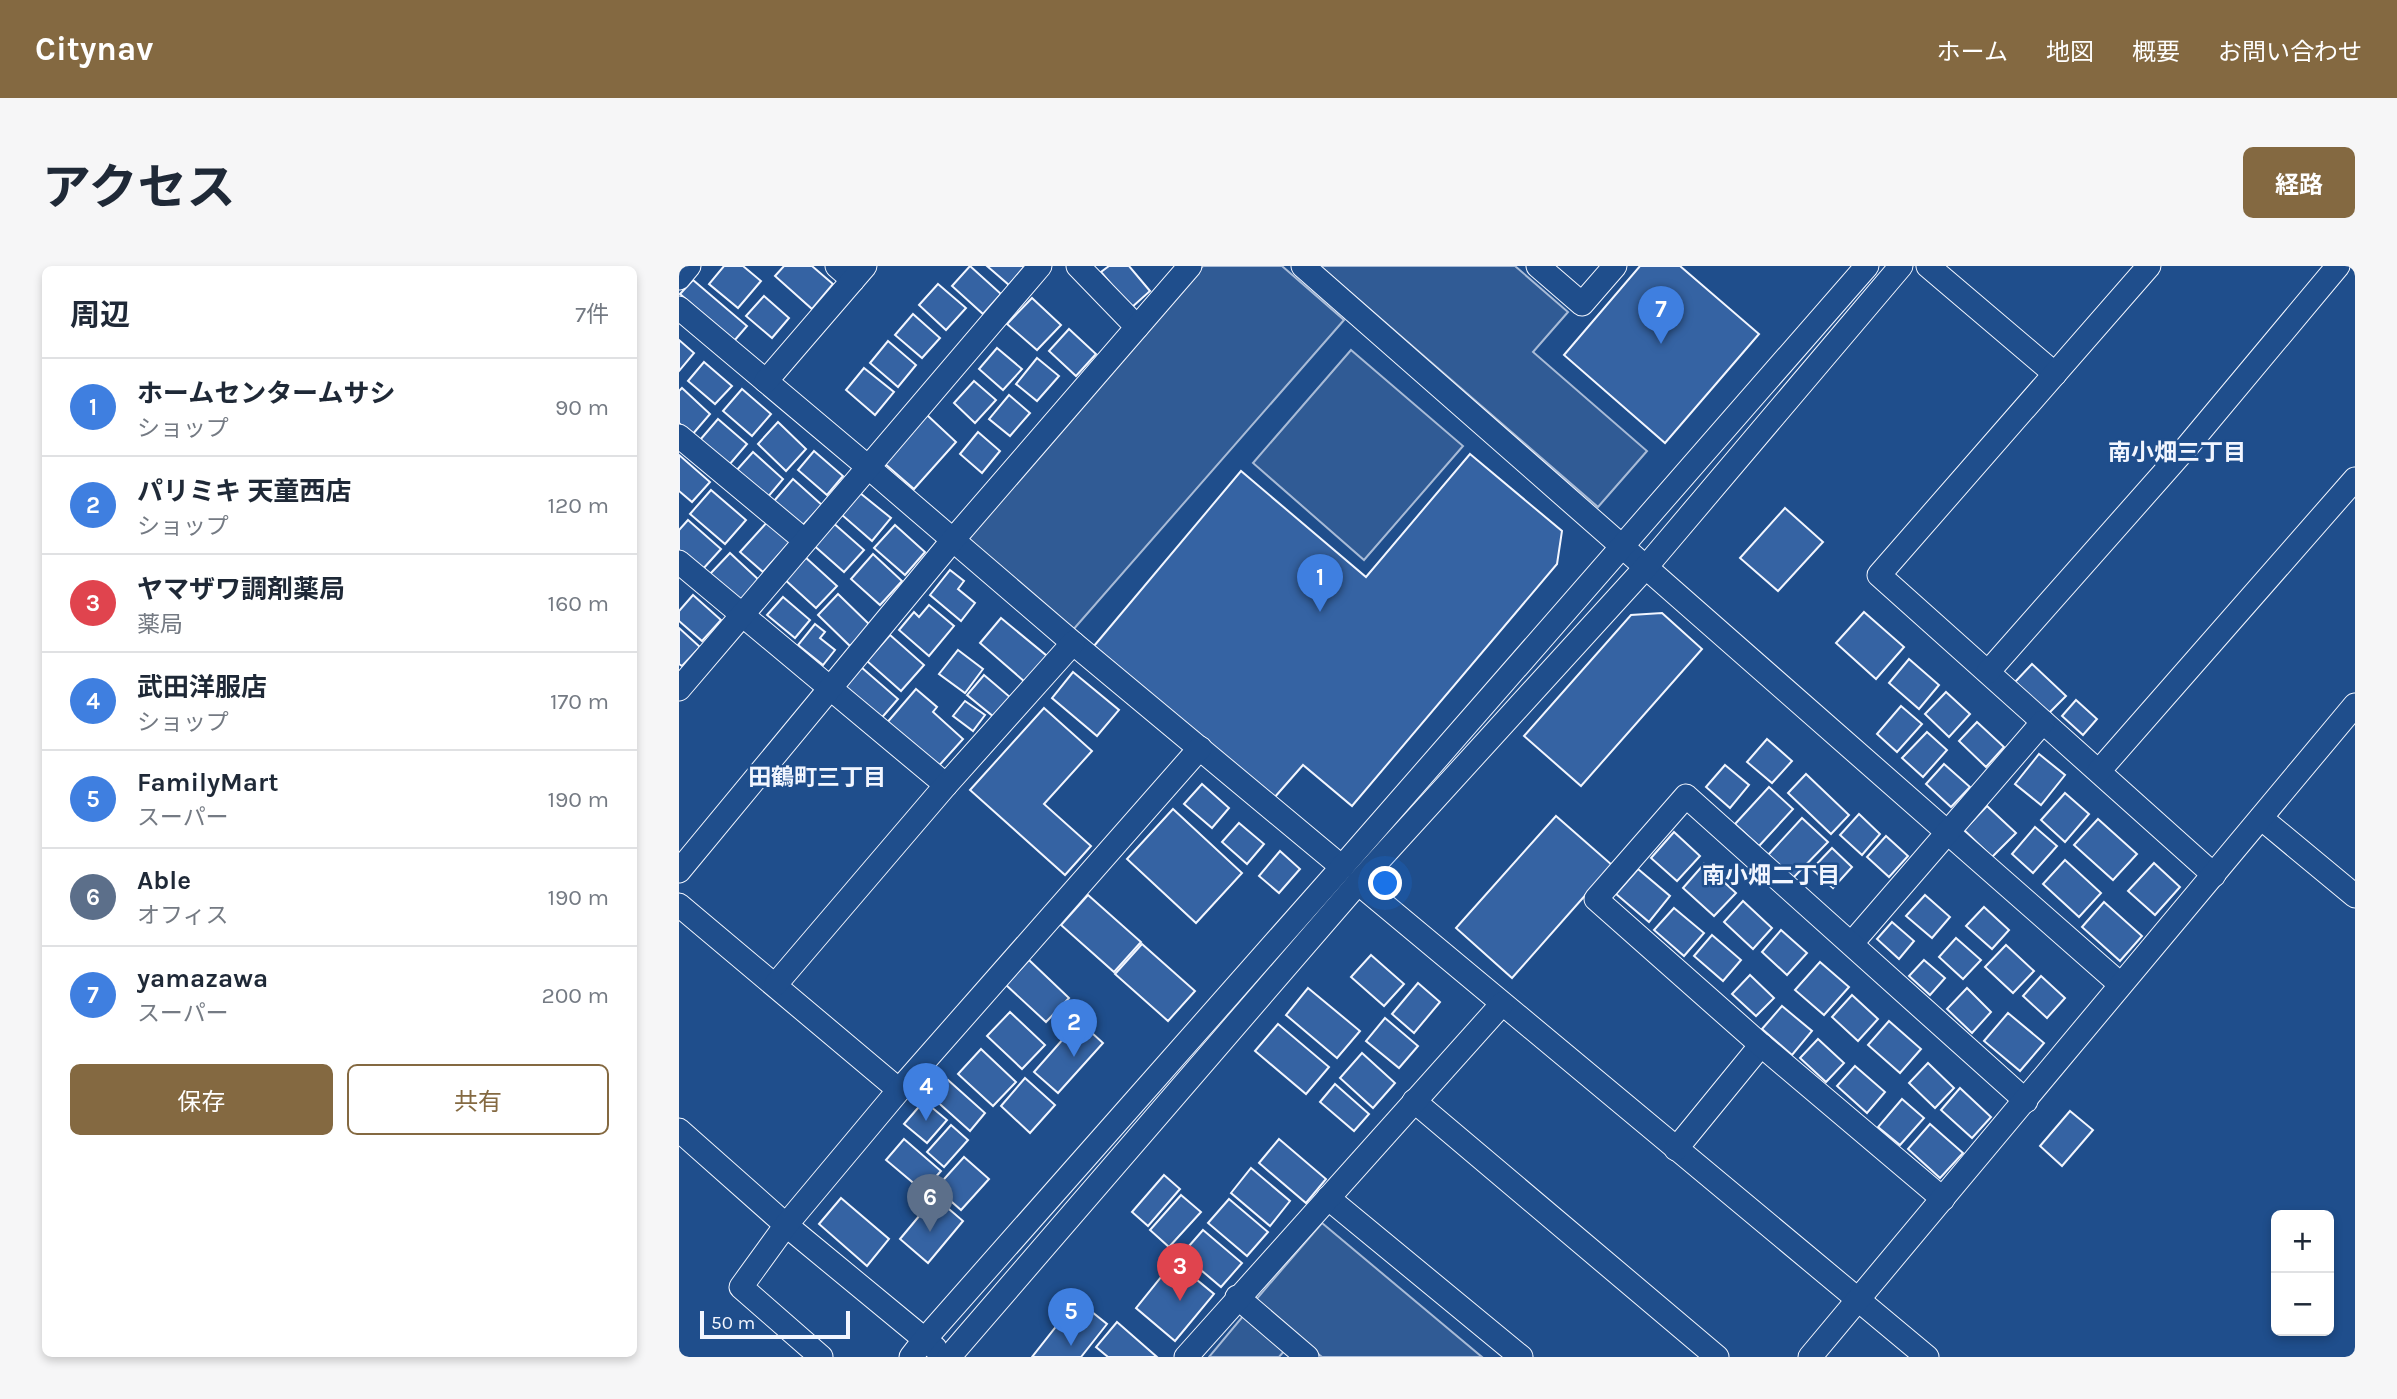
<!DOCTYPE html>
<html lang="ja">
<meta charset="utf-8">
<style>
:root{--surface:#fff;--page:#f6f6f7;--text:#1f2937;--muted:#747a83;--line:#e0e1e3;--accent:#846941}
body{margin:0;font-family:Karla,"Noto Sans JP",sans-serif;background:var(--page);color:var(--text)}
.controls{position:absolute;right:21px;bottom:21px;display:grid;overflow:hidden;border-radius:10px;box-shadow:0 4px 10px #0003}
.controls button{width:63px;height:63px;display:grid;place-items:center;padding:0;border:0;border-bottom:2px solid var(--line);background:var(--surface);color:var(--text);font:35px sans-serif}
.scale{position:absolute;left:21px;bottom:18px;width:150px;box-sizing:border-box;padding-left:7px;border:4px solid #f2f6ff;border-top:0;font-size:19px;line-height:24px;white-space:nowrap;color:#f2f6ff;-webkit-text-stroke:5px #1f4e8c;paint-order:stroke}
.you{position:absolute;left:707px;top:618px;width:24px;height:24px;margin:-18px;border:5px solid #fff;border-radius:50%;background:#1a73e8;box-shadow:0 0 0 10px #1a73e833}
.badge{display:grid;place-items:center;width:46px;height:46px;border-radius:50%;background:var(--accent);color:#fff;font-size:23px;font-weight:700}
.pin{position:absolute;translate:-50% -58px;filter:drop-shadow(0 2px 4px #0008)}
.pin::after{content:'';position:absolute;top:37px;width:24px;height:21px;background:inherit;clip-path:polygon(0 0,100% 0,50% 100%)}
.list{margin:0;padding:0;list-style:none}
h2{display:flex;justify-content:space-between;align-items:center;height:91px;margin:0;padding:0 28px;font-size:30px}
h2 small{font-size:23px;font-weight:400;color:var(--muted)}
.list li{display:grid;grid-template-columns:46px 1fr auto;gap:21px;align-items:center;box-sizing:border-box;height:98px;padding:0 28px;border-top:2px solid var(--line)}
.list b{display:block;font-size:26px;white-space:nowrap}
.list p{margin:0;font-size:23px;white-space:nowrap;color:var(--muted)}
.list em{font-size:23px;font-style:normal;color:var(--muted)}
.actions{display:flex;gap:14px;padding:21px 28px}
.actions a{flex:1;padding:16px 0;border:2px solid var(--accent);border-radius:10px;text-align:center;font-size:24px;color:var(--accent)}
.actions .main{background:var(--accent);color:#fff}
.map{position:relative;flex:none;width:1676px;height:1091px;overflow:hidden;border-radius:10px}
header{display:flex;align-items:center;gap:42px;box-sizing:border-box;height:98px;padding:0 35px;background:var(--accent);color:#fff}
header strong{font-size:33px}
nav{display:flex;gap:38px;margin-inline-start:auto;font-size:24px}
.intro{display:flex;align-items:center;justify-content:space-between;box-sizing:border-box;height:168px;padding:0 42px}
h1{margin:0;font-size:49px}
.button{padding:18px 32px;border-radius:10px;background:var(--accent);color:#fff;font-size:24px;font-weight:700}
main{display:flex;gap:42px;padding:0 42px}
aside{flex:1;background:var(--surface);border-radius:10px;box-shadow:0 4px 10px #0003}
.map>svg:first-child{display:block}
</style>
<header>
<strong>Citynav</strong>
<nav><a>ホーム</a><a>地図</a><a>概要</a><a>お問い合わせ</a></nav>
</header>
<div class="intro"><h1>アクセス</h1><a class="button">経路</a></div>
<main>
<aside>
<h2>周辺<small>7件</small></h2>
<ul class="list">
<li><span class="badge" style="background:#3f7fe0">1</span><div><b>ホームセンタームサシ</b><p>ショップ</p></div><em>90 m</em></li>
<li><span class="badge" style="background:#3f7fe0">2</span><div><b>パリミキ 天童西店</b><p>ショップ</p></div><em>120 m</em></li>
<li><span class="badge" style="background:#e0444e">3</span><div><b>ヤマザワ調剤薬局</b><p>薬局</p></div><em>160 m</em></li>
<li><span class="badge" style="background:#3f7fe0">4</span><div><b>武田洋服店</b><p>ショップ</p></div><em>170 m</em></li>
<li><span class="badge" style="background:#3f7fe0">5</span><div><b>FamilyMart</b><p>スーパー</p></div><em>190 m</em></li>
<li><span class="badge" style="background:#5c6f8a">6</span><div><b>Able</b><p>オフィス</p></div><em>190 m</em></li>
<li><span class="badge" style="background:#3f7fe0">7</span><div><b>yamazawa</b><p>スーパー</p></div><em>200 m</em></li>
</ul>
<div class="actions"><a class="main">保存</a><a>共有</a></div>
</aside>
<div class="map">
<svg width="1676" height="1091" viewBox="0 0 1676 1091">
<rect width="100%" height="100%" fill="#1f4e8c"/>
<g fill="#305b95" stroke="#a8bbd7" stroke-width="2">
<polygon points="524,0 603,0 665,54 393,365 286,272"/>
<polygon points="641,0 836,0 889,46 854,86 968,185 919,241"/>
<polygon points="672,84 784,180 685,294 574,197"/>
<polygon points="643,957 803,1091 643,1091 575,1036"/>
<polygon points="565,1049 607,1083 600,1091 530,1091"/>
</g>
<g fill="#3563a3" stroke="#f2f6ff" stroke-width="2">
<polygon points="45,0 64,0 82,15 59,42 30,18"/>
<polygon points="105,0 133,0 154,18 133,43 96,10"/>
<polygon points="291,0 322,28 304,48 273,20"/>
<polygon points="308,0 346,0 330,19"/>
<polygon points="430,0 450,0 471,25 452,42 422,6"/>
<polygon points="961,0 1001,0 1080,68 986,177 885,89"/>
<polygon points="14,14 68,60 55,75 1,28"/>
<polygon points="259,18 287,42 267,64 240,39"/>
<polygon points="85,30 110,52 93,72 67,50"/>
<polygon points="353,32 382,59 358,84 328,58"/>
<polygon points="234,48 261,72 243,92 216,69"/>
<polygon points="390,63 417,88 397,110 370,85"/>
<polygon points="0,74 15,87 0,105"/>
<polygon points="209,75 237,99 219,121 191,97"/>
<polygon points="318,82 343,103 324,124 300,103"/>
<polygon points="358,92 380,110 358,135 337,118"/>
<polygon points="25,96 53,120 36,138 9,115"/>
<polygon points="185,102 215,126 196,149 167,124"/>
<polygon points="295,115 317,134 296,157 275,137"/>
<polygon points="3,122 31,148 13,169 0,157 0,125"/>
<polygon points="63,123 92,148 73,170 44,145"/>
<polygon points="330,129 351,147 331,170 310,153"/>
<polygon points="248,149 277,176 235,223 205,197"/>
<polygon points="39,153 68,178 50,199 21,174"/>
<polygon points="99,156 127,183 107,205 79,178"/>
<polygon points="299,166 321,185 303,207 281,188"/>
<polygon points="135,185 164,210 148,229 119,204"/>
<polygon points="74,186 104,213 88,232 57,205"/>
<polygon points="791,188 883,265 878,298 673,540 624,499 595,532 415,380 562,205 687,311"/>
<polygon points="0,189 31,216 13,236 0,225"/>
<polygon points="114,213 143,239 123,260 95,235"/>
<polygon points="32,224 67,254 46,278 11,248"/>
<polygon points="181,227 212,252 193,275 163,249"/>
<polygon points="1106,242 1144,276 1099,325 1061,292"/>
<polygon points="9,254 42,283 23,304 0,284 0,264"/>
<polygon points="90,254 112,275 84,306 61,286"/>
<polygon points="152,255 185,284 165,306 132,277"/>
<polygon points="216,259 246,286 226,309 195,282"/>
<polygon points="51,287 81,315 61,336 31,308"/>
<polygon points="194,288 223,315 201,339 172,313"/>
<polygon points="125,290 158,320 137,342 104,312"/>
<polygon points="271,304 285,315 279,323 296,337 282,355 251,329"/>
<polygon points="159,328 192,360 171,380 139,349"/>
<polygon points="14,329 42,354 23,375 0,355 0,345"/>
<polygon points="104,331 131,354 116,372 88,349"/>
<polygon points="250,339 275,360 250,390 220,364 235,346 240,351"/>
<polygon points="1185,346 1225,381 1197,413 1157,377"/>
<polygon points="983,347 1023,383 902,520 845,470 952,349"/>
<polygon points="322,352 368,390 346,416 301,377"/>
<polygon points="136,358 146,366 141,372 156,384 144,399 119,379"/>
<polygon points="0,362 21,381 3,400 0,398"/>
<polygon points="211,369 245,399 222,425 188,395"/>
<polygon points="279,384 304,403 286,427 260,408"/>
<polygon points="1230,393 1260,419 1240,443 1210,417"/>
<polygon points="1353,398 1387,430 1369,448 1336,416"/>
<polygon points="182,401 219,433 199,456 163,424"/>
<polygon points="394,406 440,444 418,470 373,432"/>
<polygon points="305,409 332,432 315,451 288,429"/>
<polygon points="237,423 258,441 254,446 284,473 257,503 206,459"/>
<polygon points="1267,426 1291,448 1270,471 1246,448"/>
<polygon points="1397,434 1418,453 1404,469 1383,450"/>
<polygon points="286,435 306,449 294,465 274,450"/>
<polygon points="1222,440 1243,458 1218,486 1198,468"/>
<polygon points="365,442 413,485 365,538 412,580 386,609 291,524"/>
<polygon points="1298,456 1325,481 1307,501 1280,475"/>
<polygon points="1248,466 1268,484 1244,511 1223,492"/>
<polygon points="1088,473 1113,495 1093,517 1068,496"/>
<polygon points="1360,488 1386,509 1362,539 1336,518"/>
<polygon points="1265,498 1291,521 1272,541 1247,518"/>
<polygon points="1046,499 1070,519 1051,542 1027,521"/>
<polygon points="1127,508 1170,549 1152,568 1109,527"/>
<polygon points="523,518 550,542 533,562 505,538"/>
<polygon points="1090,521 1114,543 1080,580 1056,558"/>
<polygon points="1386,527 1410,548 1386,576 1362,554"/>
<polygon points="1308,540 1337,567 1313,591 1285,564"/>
<polygon points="494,543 563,607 517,657 448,593"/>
<polygon points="1180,548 1201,568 1183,589 1161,569"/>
<polygon points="877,550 933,599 833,712 777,662"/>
<polygon points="1123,552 1149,576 1114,612 1089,589"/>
<polygon points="1419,553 1458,588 1434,614 1395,579"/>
<polygon points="560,557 585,578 568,598 543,576"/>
<polygon points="1356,561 1378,580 1354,607 1333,588"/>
<polygon points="995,566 1021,590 998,615 972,592"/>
<polygon points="1207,570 1229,590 1210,611 1188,591"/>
<polygon points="1153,582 1173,601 1154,622 1133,603"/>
<polygon points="601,585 621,603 600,627 580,610"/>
<polygon points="1386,594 1422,627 1400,651 1364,618"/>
<polygon points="1475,597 1501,621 1476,649 1449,625"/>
<polygon points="1025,598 1057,627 1035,650 1004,622"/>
<polygon points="959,603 991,630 970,656 937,628"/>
<polygon points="409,629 462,676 435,706 382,659"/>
<polygon points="1246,629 1271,651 1253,672 1227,650"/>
<polygon points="1064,635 1093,662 1074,683 1045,656"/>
<polygon points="1425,636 1463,670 1441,695 1403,661"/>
<polygon points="1305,641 1330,664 1313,683 1287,660"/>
<polygon points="995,642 1025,667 1005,690 975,664"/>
<polygon points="1213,656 1235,675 1220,693 1198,673"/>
<polygon points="1102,664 1128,687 1108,709 1083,686"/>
<polygon points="1033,669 1062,694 1044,715 1015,690"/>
<polygon points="1277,672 1302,694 1284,713 1260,691"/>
<polygon points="463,678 516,725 489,755 436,708"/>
<polygon points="1327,679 1355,705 1334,727 1306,701"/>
<polygon points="692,689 725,718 705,740 672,711"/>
<polygon points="350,694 390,732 367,756 327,719"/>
<polygon points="1245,694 1266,712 1251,729 1230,710"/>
<polygon points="1141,696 1170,721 1145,749 1116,724"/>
<polygon points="1071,709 1095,732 1077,750 1053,728"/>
<polygon points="1362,710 1386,732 1368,752 1344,730"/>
<polygon points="739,717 761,736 735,767 713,748"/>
<polygon points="629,722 681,765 658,792 607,749"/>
<polygon points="1288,722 1312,746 1293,767 1268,743"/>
<polygon points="1173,729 1199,753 1179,775 1153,751"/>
<polygon points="1103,740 1133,765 1113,789 1083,763"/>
<polygon points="331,746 366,779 343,803 308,770"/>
<polygon points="1329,747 1365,777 1341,805 1305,775"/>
<polygon points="706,752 739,780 720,802 687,775"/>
<polygon points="400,755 424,777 379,827 355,806"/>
<polygon points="1210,755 1242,783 1221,807 1189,779"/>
<polygon points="599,758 650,801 627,828 576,785"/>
<polygon points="1139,773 1165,797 1147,816 1121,792"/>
<polygon points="302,783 337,816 314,840 279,808"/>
<polygon points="683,787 716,817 694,842 661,812"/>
<polygon points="1249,797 1275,822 1256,842 1230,817"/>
<polygon points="1176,800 1206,826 1188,847 1158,820"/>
<polygon points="346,812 376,839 351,867 322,840"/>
<polygon points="269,814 306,847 291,865 254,832"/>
<polygon points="656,818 690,848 675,865 641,836"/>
<polygon points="1281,822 1312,851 1293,872 1262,844"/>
<polygon points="1223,833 1245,852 1221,879 1199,861"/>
<polygon points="245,835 268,854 248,877 225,858"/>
<polygon points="1391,845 1414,864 1383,900 1361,880"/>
<polygon points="1251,858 1284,887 1261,912 1229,883"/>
<polygon points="272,859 289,874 265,901 248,886"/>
<polygon points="225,873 262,905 244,925 207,894"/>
<polygon points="600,873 647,913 627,937 580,897"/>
<polygon points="285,891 310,913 282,944 257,922"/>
<polygon points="572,902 611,935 591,960 552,927"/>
<polygon points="485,909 501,923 469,960 453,946"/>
<polygon points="502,929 522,946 490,981 471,964"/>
<polygon points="256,931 284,955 249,997 221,973"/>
<polygon points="162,932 210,973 188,1000 140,958"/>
<polygon points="550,933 589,966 568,990 529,957"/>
<polygon points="524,964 563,997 542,1021 503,988"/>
<polygon points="495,995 535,1028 496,1075 457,1042"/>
<polygon points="398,1034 428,1058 402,1091 353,1091"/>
<polygon points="438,1056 478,1091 429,1091 417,1081"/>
</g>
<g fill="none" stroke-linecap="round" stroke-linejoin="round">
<defs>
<g id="minor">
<polyline points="158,0 174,14"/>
<polyline points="399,0 458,61"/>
<polyline points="624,0 1441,718"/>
<polyline points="859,0 903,38 936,0"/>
<polyline points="1249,0 1376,108"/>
<polyline points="1470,0 1200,309 1535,609"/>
<polyline points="0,12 10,0"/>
<polyline points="0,42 189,201 394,377 663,601"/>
<polyline points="87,115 186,0"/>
<polyline points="0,170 125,274"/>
<polyline points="0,296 267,519"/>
<polyline points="1309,406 1507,182 1659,0"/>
<polyline points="0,423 361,0"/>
<polyline points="1420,505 1676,213"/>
<polyline points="1582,552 1676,630"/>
<polyline points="0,605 273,275 511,0"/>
<polyline points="679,617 1248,1091"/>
<polyline points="0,639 220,824"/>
<polyline points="1173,677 1364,456"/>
<polyline points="97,718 267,519 394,377"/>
<polyline points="735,835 1038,1091"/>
<polyline points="0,864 107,959 256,1082"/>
<polyline points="997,883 1082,779"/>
<polyline points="649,932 842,1091"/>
<polyline points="1264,933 1082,779 917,633 1007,530 1347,835"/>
<polyline points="558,1031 628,1091"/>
<polyline points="142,1091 62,1021 107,959 220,824 521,482"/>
<polyline points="232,1091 246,1073 663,601 1188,0"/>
<polyline points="270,1091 679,617 967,301 1222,0"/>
<polyline points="507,1091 823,738"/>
<polyline points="1131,1091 1676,439"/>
</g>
</defs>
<use href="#minor" stroke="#f2f6ff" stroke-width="25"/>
<use href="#minor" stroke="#1f4e8c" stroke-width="23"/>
</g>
<g text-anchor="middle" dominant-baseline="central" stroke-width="5" stroke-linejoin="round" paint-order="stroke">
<g font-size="23" font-weight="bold" fill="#f2f6ff" stroke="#1f4e8c">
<text x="1498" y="186">南小畑三丁目</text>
<text x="138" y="511">田鶴町三丁目</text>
<text x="1092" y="609">南小畑二丁目</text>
</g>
</g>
</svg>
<div class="controls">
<button>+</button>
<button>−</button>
</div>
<div class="scale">50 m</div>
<div class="you"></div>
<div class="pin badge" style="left:641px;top:346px;background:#3f7fe0">1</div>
<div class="pin badge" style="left:395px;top:791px;background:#3f7fe0">2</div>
<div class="pin badge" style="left:501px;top:1035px;background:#e0444e">3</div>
<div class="pin badge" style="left:247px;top:855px;background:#3f7fe0">4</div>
<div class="pin badge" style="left:392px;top:1080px;background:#3f7fe0">5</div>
<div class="pin badge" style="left:251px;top:966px;background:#5c6f8a">6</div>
<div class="pin badge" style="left:982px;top:78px;background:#3f7fe0">7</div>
</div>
</main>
